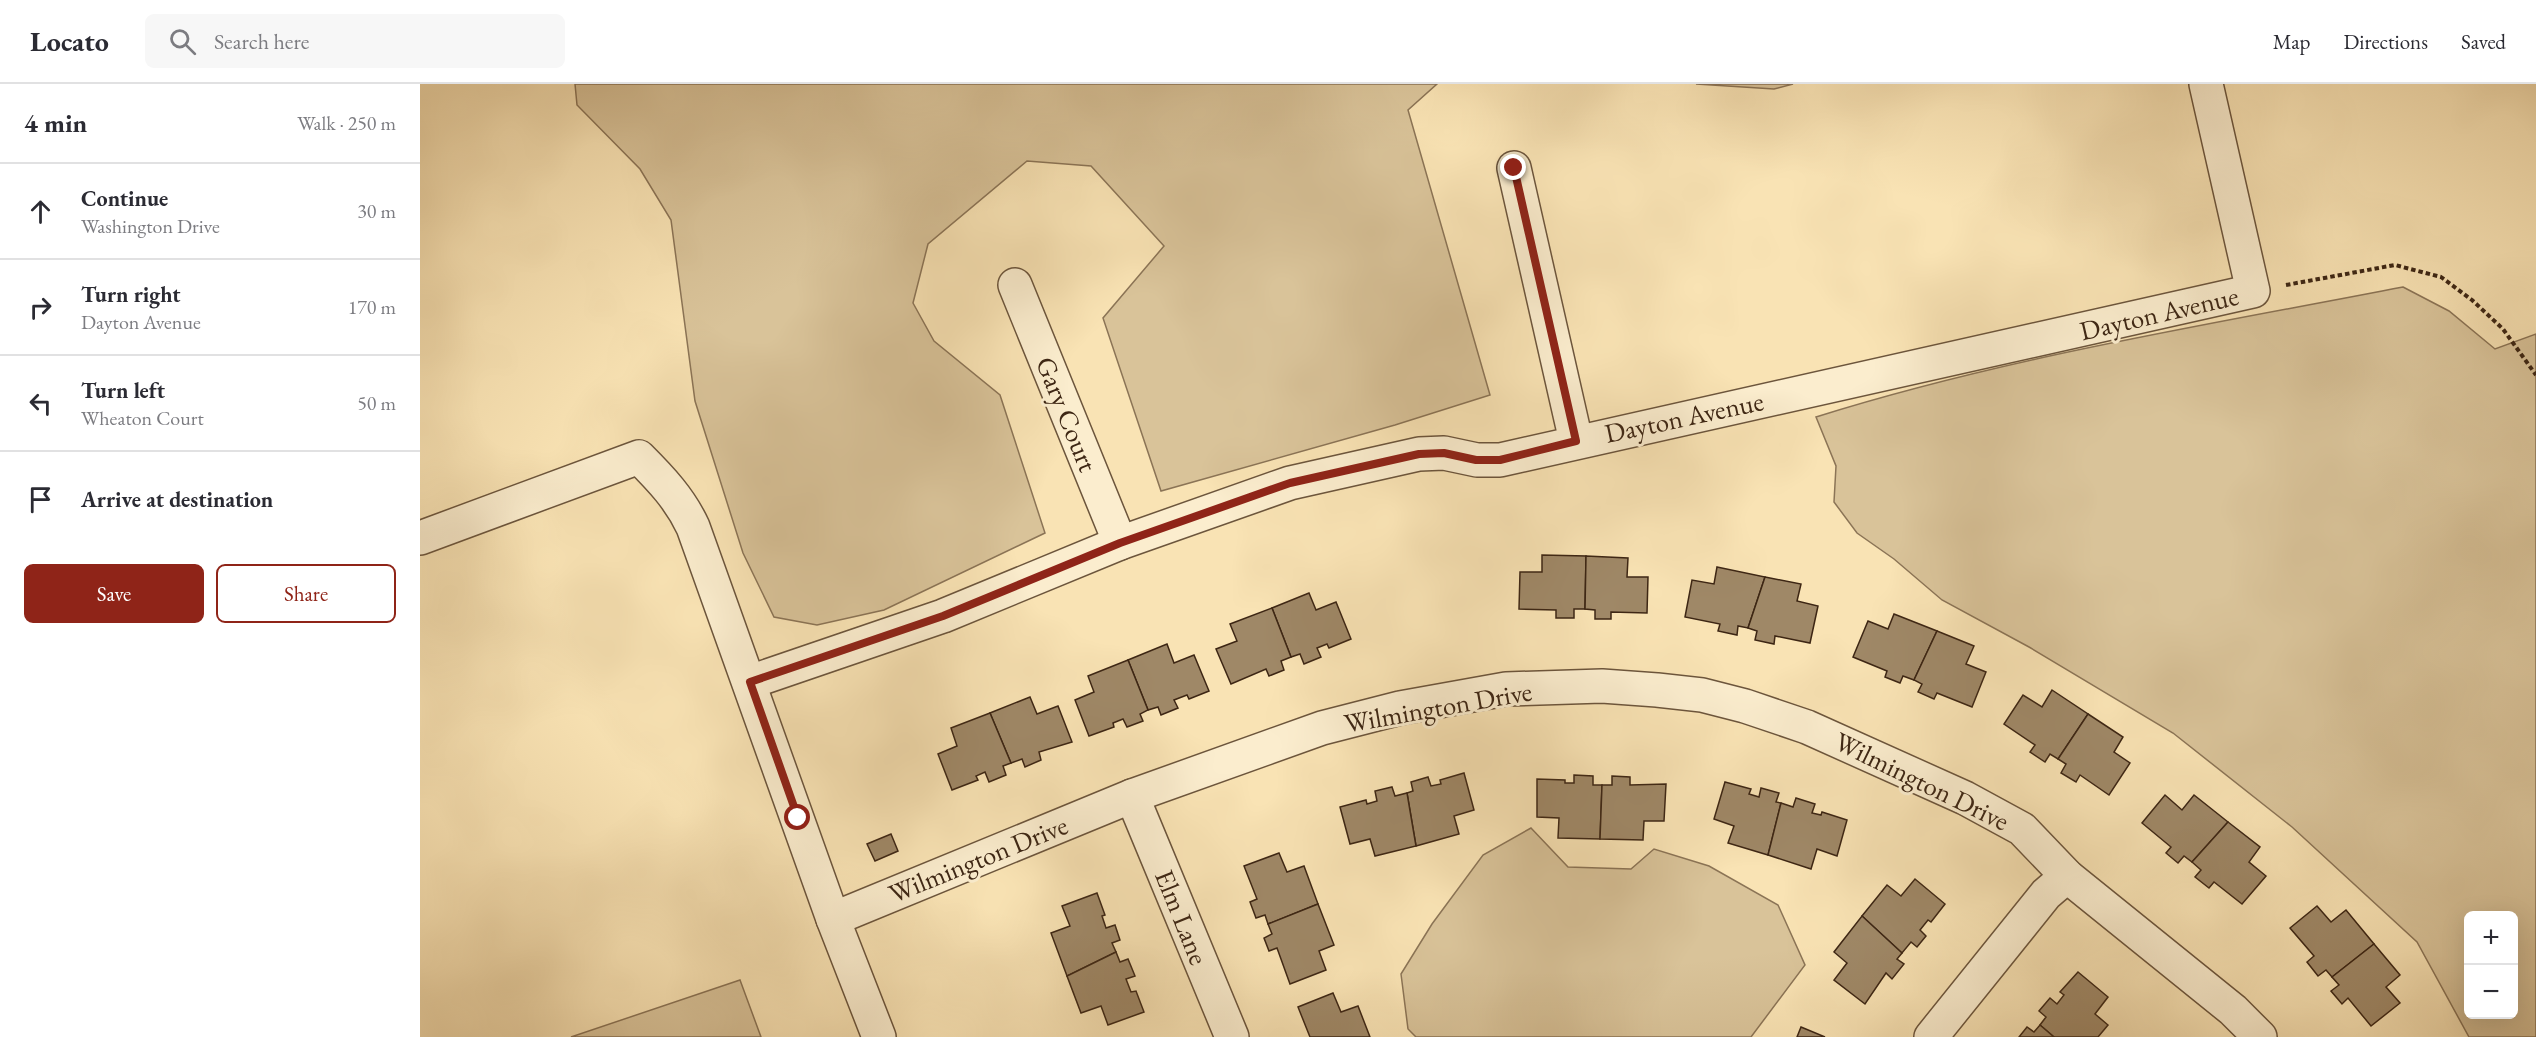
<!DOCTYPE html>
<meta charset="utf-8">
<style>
:root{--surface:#fff;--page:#f7f7f7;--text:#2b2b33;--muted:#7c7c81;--line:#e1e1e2;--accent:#8f2418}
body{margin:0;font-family:"EB Garamond",serif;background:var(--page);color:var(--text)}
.controls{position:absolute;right:18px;bottom:18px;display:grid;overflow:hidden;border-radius:9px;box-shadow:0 6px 24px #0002}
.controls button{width:54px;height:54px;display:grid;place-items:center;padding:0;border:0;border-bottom:2px solid var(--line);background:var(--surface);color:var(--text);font:30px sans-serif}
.stop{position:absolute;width:18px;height:18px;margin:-14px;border:4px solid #8f2418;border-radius:50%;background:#fff}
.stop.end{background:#8f2418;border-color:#fff;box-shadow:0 2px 6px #0008}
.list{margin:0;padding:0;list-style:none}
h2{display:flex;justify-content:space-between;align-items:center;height:78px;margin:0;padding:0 24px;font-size:26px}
h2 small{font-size:20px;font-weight:400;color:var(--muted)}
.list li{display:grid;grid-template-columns:39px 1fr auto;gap:18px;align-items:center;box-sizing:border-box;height:96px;padding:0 24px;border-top:2px solid var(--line)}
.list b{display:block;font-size:22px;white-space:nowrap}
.list p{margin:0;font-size:20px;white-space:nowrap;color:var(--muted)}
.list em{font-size:20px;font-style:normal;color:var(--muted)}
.actions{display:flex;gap:12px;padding:18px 24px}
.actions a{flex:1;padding:14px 0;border:2px solid var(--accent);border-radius:9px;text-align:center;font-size:21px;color:var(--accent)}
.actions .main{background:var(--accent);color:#fff}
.icon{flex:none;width:33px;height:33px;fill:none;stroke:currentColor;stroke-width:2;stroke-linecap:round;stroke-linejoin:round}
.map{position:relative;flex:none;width:2116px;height:953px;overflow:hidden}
header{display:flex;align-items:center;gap:36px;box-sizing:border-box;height:84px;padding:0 30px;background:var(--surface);border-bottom:2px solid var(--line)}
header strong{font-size:28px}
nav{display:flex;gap:33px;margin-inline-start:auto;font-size:21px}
.search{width:420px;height:54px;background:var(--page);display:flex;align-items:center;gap:15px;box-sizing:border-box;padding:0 21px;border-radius:9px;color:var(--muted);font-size:22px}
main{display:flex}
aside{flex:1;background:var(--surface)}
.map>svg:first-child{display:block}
</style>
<header>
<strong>Locato</strong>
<div class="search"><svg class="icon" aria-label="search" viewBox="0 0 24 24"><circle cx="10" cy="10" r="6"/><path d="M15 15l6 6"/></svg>Search here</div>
<nav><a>Map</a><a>Directions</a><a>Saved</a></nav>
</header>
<main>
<aside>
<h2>4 min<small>Walk · 250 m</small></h2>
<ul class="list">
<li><svg class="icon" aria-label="ahead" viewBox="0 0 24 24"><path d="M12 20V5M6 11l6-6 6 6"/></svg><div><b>Continue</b><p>Washington Drive</p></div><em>30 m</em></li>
<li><svg class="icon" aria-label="right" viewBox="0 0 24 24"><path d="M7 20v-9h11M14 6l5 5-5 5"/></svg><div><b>Turn right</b><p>Dayton Avenue</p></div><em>170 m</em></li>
<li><svg class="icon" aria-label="left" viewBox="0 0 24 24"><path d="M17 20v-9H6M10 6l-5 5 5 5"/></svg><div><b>Turn left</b><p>Wheaton Court</p></div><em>50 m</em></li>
<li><svg class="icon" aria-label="arrive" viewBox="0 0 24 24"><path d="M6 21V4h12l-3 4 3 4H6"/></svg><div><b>Arrive at destination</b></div></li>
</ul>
<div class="actions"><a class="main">Save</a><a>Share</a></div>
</aside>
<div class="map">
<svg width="2116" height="953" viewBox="0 0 2116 953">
<rect width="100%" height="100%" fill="#f9e3b4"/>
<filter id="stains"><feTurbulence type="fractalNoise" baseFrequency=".00333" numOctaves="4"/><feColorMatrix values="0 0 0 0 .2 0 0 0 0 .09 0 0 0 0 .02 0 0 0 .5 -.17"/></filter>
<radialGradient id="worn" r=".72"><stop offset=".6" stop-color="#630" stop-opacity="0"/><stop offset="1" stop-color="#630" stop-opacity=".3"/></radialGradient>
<g fill="#d9c399" stroke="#8b7456" stroke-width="1.5" fill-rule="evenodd">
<polygon points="155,0 1017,0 988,26 1070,311 975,341 741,407 683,234 744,162 671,82 607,77 508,160 493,219 514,257 580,311 625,449 464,526 397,541 354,533 323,469 275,317 251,136 220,85 157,21"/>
<polygon points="1276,0 1373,0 1354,5"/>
<path d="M1983,203L2029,227L2075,265L2116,250V953H2049L1997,858L1872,743L1753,649L1609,563L1522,516L1474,475L1437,449L1414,418L1416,382L1396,333C1587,273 1787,241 1983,203ZM2048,832H2094V930H2048Z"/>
<polygon points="1111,744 1148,783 1211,785 1234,765 1289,782 1358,821 1385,881 1331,953 996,953 988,945 981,890 1012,840 1063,771"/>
<polygon points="320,896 341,953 151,953"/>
</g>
<g fill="#9f8867" stroke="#3d2614" stroke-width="1.5">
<polygon points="1122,471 1166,472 1165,525 1154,525 1154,534 1136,534 1136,526 1099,525 1100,488 1122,488"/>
<polygon points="1166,472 1208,474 1207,493 1228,493 1227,529 1191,528 1191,535 1175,535 1175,526 1165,525"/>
<polygon points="1297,483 1345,493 1328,544 1318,542 1317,551 1298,547 1300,540 1265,533 1272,496 1294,500"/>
<polygon points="1345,493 1381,500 1377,517 1398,522 1390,559 1355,552 1354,560 1335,556 1337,547 1328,544"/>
<polygon points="889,509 896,526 916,518 931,555 909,564 907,560 897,564 901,573 884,580 880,570 871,573 852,524"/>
<polygon points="852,524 871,573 861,577 864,586 849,592 846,585 811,600 796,565 817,557 810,540"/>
<polygon points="1474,530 1517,547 1494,596 1483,592 1480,599 1465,593 1467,587 1433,573 1448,537 1468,545"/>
<polygon points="1517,547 1554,562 1546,580 1566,588 1552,623 1517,609 1514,615 1498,608 1502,600 1494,596"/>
<polygon points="747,560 754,579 774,571 789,607 769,615 767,611 754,616 758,624 741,631 738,623 728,626 708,576"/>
<polygon points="708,576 728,626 720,630 723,637 707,643 703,635 693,639 694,643 669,652 655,616 674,608 668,592"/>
<polygon points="1632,606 1668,630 1638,675 1630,670 1625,678 1610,668 1615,661 1584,640 1603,611 1622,623"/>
<polygon points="610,613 617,630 638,622 652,658 619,668 621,676 605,683 602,675 591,679 570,629"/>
<polygon points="570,629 591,679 583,682 586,691 569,698 565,688 556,692 558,696 532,706 518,670 537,662 531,644"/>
<polygon points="1668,630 1703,653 1694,668 1710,679 1689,711 1660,691 1656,698 1641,689 1646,680 1638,675"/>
<polygon points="1044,689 1054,726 1034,732 1039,750 996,762 987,709 993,707 991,698 1008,693 1011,702 1021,700 1020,696"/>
<polygon points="1154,691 1173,692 1173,701 1182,701 1180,755 1138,754 1139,734 1117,733 1117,695 1145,696 1145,699 1154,699"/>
<polygon points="1192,692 1210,693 1210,701 1246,700 1244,737 1224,737 1223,756 1180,755 1182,701 1192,701"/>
<polygon points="1305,698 1331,705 1329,710 1339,713 1341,704 1359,709 1356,718 1361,719 1348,771 1308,759 1314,742 1294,735"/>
<polygon points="972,703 975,712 987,709 996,762 955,772 950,755 930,760 920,723 946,716 947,720 957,717 955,707"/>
<polygon points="1745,711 1762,726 1774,711 1808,738 1772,778 1764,772 1758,779 1746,769 1751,763 1722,739"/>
<polygon points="1376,714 1395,720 1392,729 1401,731 1402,728 1427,736 1417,772 1397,765 1391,785 1348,771 1361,719 1373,723"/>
<polygon points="1808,738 1840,763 1829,778 1846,792 1822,820 1794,798 1789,804 1775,793 1781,786 1772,778"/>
<polygon points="471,750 478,767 455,777 447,760"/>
<polygon points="859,769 867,788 884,782 898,820 848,840 845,831 836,834 830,818 837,815 824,782"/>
<polygon points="1495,795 1525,820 1511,838 1508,836 1500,846 1506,852 1497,863 1491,858 1482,869 1442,832 1467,801 1481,812"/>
<polygon points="677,809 685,831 682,832 686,844 695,841 700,856 692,859 696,868 647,892 631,849 650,842 642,822"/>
<polygon points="898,820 914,861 899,867 906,886 870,900 857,864 849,867 844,854 852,850 848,840"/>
<polygon points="1897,822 1911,838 1926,826 1954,860 1912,893 1906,886 1898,892 1887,878 1894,872 1870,844"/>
<polygon points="1442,832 1482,869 1477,875 1484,880 1472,895 1466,889 1445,920 1414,896 1427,879 1414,868"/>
<polygon points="1954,860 1980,891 1966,903 1980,919 1951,942 1928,914 1922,920 1911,907 1919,901 1912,893"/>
<polygon points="696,868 700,878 708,875 715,892 706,895 711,908 716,907 724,928 688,941 681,922 661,929 647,892"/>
<polygon points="1658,888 1688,913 1675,930 1688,941 1678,953 1634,953 1620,941 1626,933 1619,927 1630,914 1637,920 1644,911 1640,908"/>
<polygon points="913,909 921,928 938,922 950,953 890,953 878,923"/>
<polygon points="1620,941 1634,953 1599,953 1607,943 1614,948"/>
<polygon points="1381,943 1405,953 1377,953"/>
</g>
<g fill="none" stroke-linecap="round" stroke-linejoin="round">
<defs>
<g id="minor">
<polyline points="1094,84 1156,357"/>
<polyline points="595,201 700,459"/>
<path d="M0,454L219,373C241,395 260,415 273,443L413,835L459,953"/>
<polyline points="330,598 523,532 700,459 870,399 999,370 1024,369 1057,376 1080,376 1833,207 1786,0"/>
<polyline points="712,712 812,953"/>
<polyline points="413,835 712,712 902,644 980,624 1086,605 1182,602 1237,606 1282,611 1325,622 1387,643 1545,714 1602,745 1647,792 1813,926 1840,953"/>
<polyline points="1511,953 1626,810 1647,792"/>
</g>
</defs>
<use href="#minor" stroke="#6c553c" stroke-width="36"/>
<polyline stroke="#3d2614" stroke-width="4" stroke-dasharray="4.5 3" stroke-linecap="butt" points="1866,201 1975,181 2021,193 2052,216 2083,245 2116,291"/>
<use href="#minor" stroke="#fbedce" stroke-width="33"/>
</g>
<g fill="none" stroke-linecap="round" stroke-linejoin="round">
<polyline stroke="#8f2418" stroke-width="8" points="378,734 330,598 523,532 700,459 870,399 999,370 1024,369 1056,376 1080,376 1156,357 1094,84"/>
</g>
<g text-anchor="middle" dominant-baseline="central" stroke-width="6" stroke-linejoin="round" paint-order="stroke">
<g font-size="27" fill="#3d2614" stroke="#fbedce">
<text transform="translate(1739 229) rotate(-13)">Dayton Avenue</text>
<text transform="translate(647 330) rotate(68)">Gary Court</text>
<text transform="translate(1264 333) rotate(-12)">Dayton Avenue</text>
<text transform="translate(1018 623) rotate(-10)">Wilmington Drive</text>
<text transform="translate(1502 697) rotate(26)">Wilmington Drive</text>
<text transform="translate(558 775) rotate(-22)">Wilmington Drive</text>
<text transform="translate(762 833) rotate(68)">Elm Lane</text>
</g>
</g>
<rect width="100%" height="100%" filter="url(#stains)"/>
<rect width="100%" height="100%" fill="url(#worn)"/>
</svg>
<div class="controls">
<button>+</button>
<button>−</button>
</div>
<div class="stop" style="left:378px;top:734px"></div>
<div class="stop end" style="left:1094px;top:84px"></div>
</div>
</main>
